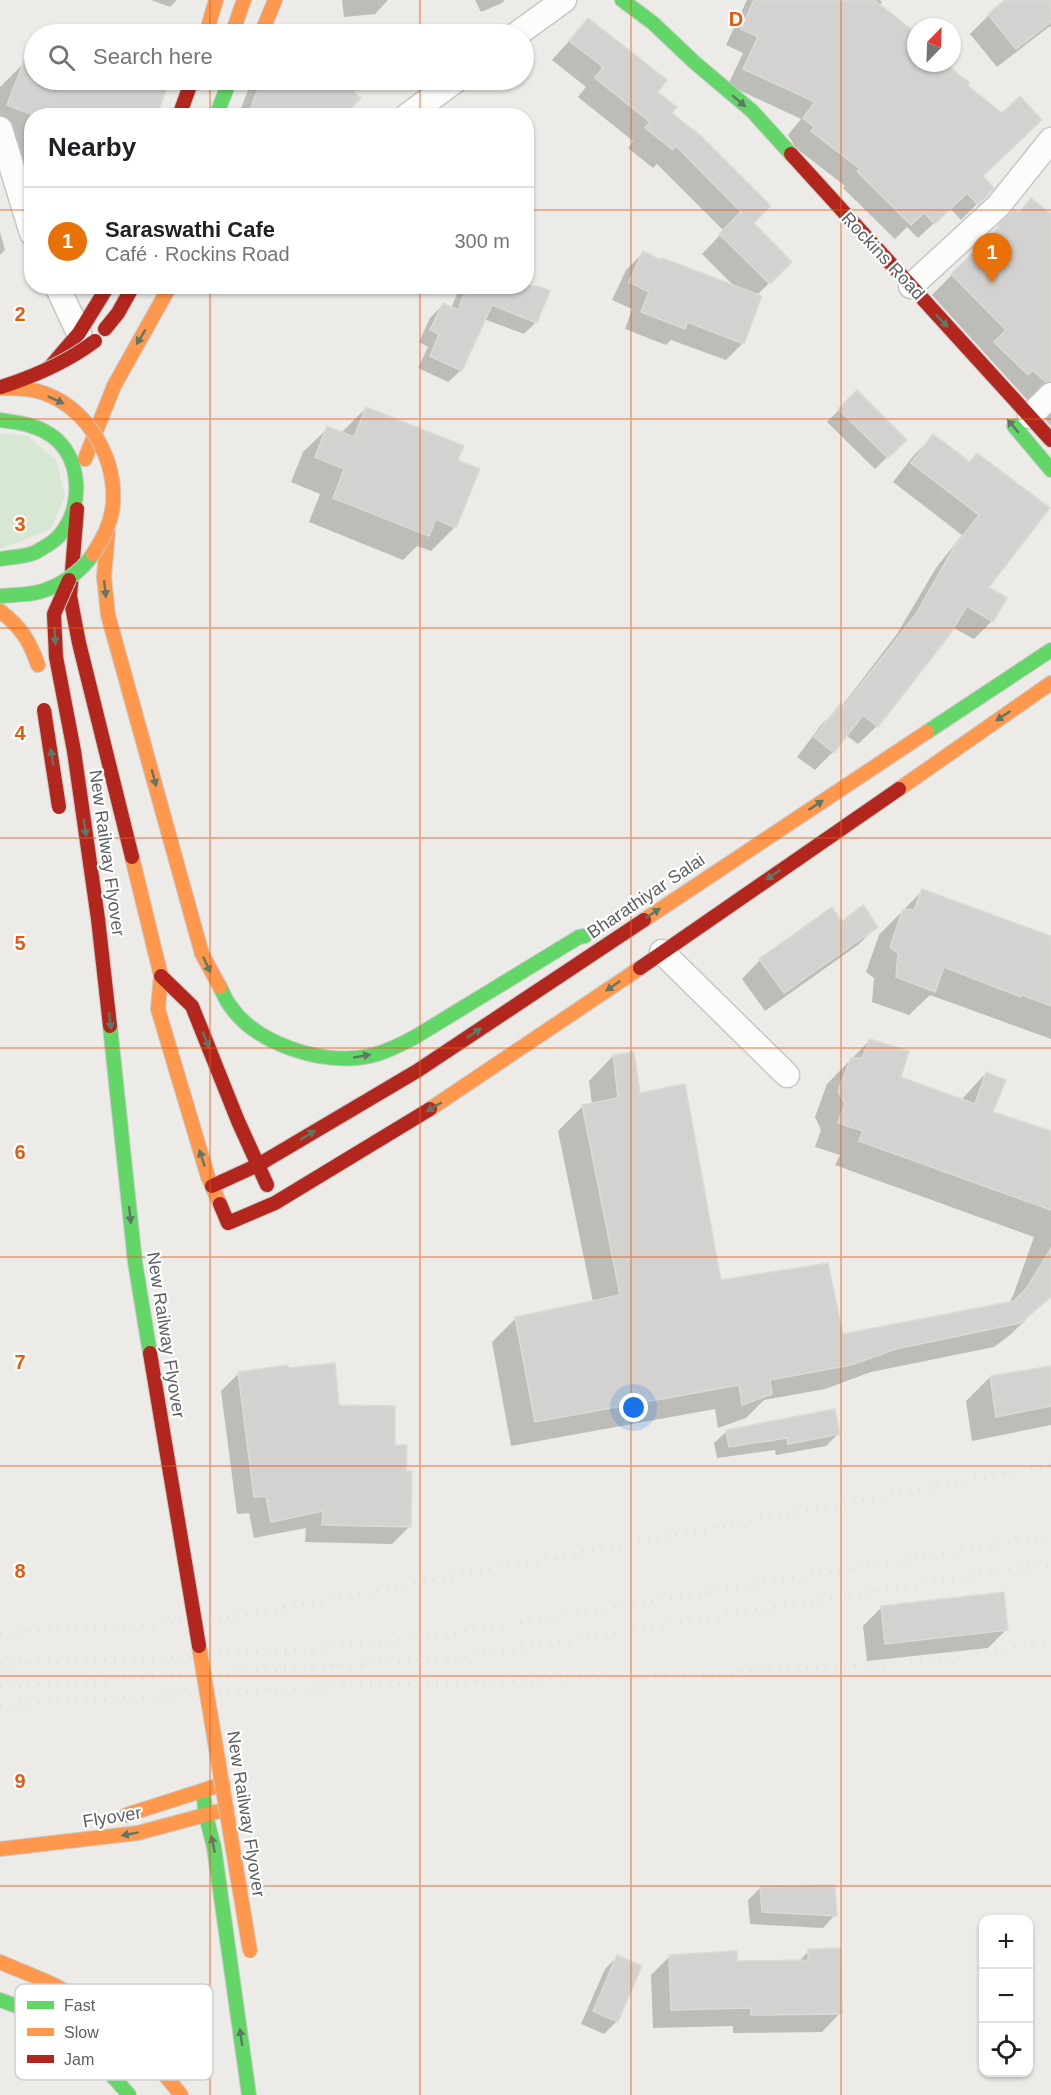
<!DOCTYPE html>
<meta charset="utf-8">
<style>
:root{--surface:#fff;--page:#f6f6f6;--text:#202124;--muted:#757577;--line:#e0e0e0;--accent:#8f9192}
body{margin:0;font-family:Arial,sans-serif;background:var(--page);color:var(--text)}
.controls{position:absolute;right:18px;bottom:18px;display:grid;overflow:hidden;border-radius:12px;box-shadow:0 2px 4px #0004}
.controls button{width:54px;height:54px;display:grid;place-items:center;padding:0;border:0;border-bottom:2px solid var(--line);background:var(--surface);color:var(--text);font:30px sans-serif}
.compass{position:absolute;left:907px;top:18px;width:54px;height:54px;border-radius:50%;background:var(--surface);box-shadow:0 2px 4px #0004;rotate:23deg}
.you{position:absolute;left:634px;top:1408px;width:21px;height:21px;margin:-15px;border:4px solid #fff;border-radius:50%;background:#1a73e8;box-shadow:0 0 0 9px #1a73e833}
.badge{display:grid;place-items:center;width:39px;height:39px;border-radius:50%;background:var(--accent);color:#fff;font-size:20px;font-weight:700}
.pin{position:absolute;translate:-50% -50px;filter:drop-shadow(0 2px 3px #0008)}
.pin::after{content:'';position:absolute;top:32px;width:21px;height:18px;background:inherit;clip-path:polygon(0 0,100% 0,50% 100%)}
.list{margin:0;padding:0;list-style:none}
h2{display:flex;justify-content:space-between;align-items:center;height:78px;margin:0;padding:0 24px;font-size:26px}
h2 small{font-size:20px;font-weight:400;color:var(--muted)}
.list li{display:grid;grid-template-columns:39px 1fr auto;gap:18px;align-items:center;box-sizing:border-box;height:108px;padding:0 24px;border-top:2px solid var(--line)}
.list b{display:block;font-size:22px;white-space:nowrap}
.list p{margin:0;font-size:20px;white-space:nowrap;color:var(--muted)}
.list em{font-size:20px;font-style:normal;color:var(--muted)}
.icon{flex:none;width:33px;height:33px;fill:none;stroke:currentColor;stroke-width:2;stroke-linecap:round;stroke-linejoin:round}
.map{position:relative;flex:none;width:1051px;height:2095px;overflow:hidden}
.search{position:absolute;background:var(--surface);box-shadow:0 2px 4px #0004;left:24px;top:24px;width:510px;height:66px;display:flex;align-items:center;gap:15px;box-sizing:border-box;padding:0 21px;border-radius:33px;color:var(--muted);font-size:22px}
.panel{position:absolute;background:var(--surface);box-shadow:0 2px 4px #0004;left:24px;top:108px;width:510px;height:186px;border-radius:24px}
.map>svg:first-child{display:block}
</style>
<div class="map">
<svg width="1051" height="2095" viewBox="0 0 1051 2095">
<rect width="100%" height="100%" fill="#ecebe7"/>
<polygon fill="#d7e7d3" points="0,433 28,436 56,460 65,495 51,529 0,549"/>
<g fill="#0003">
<polygon points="151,0 177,0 170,7"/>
<polygon points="342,0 388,0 375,14 344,17"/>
<polygon points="475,0 505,0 500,4 481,12"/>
<polygon points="747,0 879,0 882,2 879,6 916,35 916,63 941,63 966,86 981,177 986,195 961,220 950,208 918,238 907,227 895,239 843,188 845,186 796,148 788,135 801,119 728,85 743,53 726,45"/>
<polygon points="1008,0 1051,0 1051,27 1050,26 997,67 970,34 989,15"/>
<polygon points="588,20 656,92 752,224 790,262 756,296 743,343 726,360 671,340 666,345 625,329 632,309 612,300 626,270 643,253 661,261 736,288 702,254 724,231 657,164 653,168 628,148 633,141 578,97 586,87 552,60"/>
<polygon points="24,63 34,67 34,80 134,80 164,91 155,116 32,116 32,202 21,179 0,172 0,87"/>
<polygon points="252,80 340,80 358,98 341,116 238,116"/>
<polygon points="1031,200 1051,216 1051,426 932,295 1014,211 1017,214"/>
<polygon points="0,232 5,250 0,255"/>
<polygon points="526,284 548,292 536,322 524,334 484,319 461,370 448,382 418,368 428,347 419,342 430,318 443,305 451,309 460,286 526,286"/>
<polygon points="857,392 905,440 875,469 827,422"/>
<polygon points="366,408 455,527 431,551 417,546 403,560 309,522 320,494 291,482 303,452 328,428 341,433"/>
<polygon points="933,436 969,463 977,455 987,588 992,621 974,639 952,627 877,726 858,744 846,735 833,752 815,770 797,757 822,724 842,706 897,634 936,568 962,535 893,482 914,455"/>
<polygon points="922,891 1051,937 1051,1039 930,995 909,1015 872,1002 874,978 866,972 879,935"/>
<polygon points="876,927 858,945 765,1011 742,979 760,960"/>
<polygon points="870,1040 899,1078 961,1100 986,1073 991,1113 1051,1133 1051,1295 1010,1335 994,1347 871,1372 825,1389 764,1400 746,1418 718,1428 715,1409 511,1446 492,1342 516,1318 593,1302 558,1131 583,1106 592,1104 589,1081 613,1056 639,1095 720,1282 842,1336 1008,1304 1013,1296 1034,1237 835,1165 840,1155 815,1147 821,1130 815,1117 827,1084"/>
<polygon points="1051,1367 1051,1425 972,1441 966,1401 990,1377"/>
<polygon points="239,1373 338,1406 394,1447 404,1472 410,1526 392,1544 305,1542 306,1528 254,1538 249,1513 237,1514 221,1391"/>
<polygon points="727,1431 839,1433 826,1446 776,1455 775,1450 717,1458 714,1443"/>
<polygon points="882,1607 1007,1629 988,1648 867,1661 863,1626"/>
<polygon points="761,1887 835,1915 823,1928 750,1924 748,1900"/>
<polygon points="809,1951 840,2013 822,2032 733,2033 733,2026 653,2028 651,1975 670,1956 736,1963 798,1962"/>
<polygon points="617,1957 617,2021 604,2034 581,2024 605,1969"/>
</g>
<g fill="#d3d2d0" stroke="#dcdad6" stroke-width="1.5">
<polygon points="754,0 874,0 916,33 916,63 944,63 970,83 968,86 1002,113 1020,96 1042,120 983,176 994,188 978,205 967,193 935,224 924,213 911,225 857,171 860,169 811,131 814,127 803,118 815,102 743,69 758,37 741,29"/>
<polygon points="1005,0 1051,0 1051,22 1016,49 988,14"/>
<polygon points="588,18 667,80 658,92 677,107 672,113 701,136 771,206 754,223 792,262 770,284 719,234 741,212 676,146 673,150 645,128 650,122 595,78 603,67 569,41"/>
<polygon points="33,38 34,38 34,80 138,80 166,90 157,116 36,116 7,105"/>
<polygon points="261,80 342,80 361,98 343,116 248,116"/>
<polygon points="1031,198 1051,214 1051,381 1046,382 1032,370 1028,375 994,342 1006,330 951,274 999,227 998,225 1014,209 1019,213"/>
<polygon points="643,251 661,260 662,258 762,296 744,344 687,322 685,329 641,312 649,292 629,282"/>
<polygon points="538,286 550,291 537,323 492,305 462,371 430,356 439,334 430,330 443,303 458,310 464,294 449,287"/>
<polygon points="857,390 907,440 888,458 838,409"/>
<polygon points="366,407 464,446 458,460 480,469 456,528 436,519 429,536 333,498 344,469 315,457 327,426 354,437"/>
<polygon points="933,434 970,462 977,453 1050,508 989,587 1007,598 993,622 967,606 948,637 878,727 863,715 834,753 814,737 841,703 844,706 916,614 954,547 979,515 911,463"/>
<polygon points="922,889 1051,936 1051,1006 1022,995 1021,997 944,967 935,992 896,977 898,954 890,947 903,909 914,910"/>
<polygon points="863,905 878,927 784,993 759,959 832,907 842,921"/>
<polygon points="870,1039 909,1051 901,1077 975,1104 986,1072 1006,1080 993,1112 1051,1131 1051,1210 859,1141 863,1131 838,1123 845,1104 838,1091 851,1058 862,1058"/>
<polygon points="634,1052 640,1093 685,1084 721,1280 828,1263 843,1334 1014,1301 1026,1289 1051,1248 1051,1297 1020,1323 896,1349 851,1365 770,1380 772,1394 742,1405 739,1385 535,1422 515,1317 620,1295 582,1105 618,1098 613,1055"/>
<polygon points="335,1363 339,1405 395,1406 395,1445 407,1445 406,1471 412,1471 411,1527 322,1525 323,1511 271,1522 266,1496 254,1497 238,1372 288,1365 288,1368"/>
<polygon points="1051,1366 1051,1406 996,1417 990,1376"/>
<polygon points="835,1409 840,1434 788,1444 787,1438 729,1447 726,1430"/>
<polygon points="1004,1592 1008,1630 885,1644 881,1606"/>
<polygon points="835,1885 837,1916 762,1912 760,1886"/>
<polygon points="841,1948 842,2014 751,2015 751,2008 671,2010 669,1955 737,1951 737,1961 808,1960 808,1949"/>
<polygon points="617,1955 642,1966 618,2022 593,2011"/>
</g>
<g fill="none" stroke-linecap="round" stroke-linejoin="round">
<defs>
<g id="street">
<polyline points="517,34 564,0"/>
<polyline points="407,116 456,80"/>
<polyline points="0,129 32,233"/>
<polyline points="57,286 79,333"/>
<polyline points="911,286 998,206 1051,140"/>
<polyline points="1030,416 1051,395"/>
<polyline points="662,952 787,1075"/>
</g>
<g id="fast">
<polyline points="622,0 653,23 694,62 752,111 791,154"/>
<polyline points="216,116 230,80"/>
<path d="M0,420C21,423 39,425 56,439C83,463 82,511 59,536C54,542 43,548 36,552C26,557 11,557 0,559"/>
<polyline points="1014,426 1051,470"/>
<polyline points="927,732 1051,650"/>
<path d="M220,987C223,993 226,1001 231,1007C257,1044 320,1064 364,1057C382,1054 398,1046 415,1037L579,937L585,936"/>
<polyline points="203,1791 206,1816 214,1847 249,2095"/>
<path d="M0,2000C10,2004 21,2007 30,2012C67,2031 103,2063 129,2095"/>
</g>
<g id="slow">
<polyline points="206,34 216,0"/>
<polyline points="232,34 244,0"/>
<polyline points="261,34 275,0"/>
<polyline points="85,459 114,386 170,286"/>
<polyline points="108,531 104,577 108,615 202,954 220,987"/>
<path d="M0,611C20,626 30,641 38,665"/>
<polyline points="899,789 1051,683"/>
<polyline points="132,857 161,976 158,1009 208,1177 220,1204"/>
<polyline points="644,920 927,732"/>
<polyline points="430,1109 640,968"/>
<polyline points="126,1815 223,1784"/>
<polyline points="0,1849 138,1833 227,1809"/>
<path d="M0,1962C18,1970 38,1977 56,1986C106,2012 147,2050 181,2095"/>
</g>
<g id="jam">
<polyline points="179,116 192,80"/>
<polyline points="791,154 1051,440"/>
<polyline points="105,329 118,313 133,286"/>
<polyline points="50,367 79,333 108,286"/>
<polyline points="77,509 70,596 79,643 132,857"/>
<polyline points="640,968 899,789"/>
<polyline points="161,976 192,1006 238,1121 267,1185"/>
<polyline points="212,1186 258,1165 417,1071 644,920"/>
<polyline points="220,1204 228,1223 275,1203 430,1109"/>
</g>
</defs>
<use href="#street" stroke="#c6c7c7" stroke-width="27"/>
<use href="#fast" stroke="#c9c9c8" stroke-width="16"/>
<use href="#slow" stroke="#c9c9c8" stroke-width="16"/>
<use href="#jam" stroke="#c9c9c8" stroke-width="16"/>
<use href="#street" stroke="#fcfcfb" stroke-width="24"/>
<use href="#fast" stroke="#63d668" stroke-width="14"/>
<use href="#slow" stroke="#ff974d" stroke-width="14"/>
<use href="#jam" stroke="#b3261e" stroke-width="14"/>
<g stroke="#e3e2e2" stroke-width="4.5" stroke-dasharray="1.5 8" stroke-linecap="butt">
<polyline points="0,1633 212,1621 1051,1465"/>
<polyline points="0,1664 195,1657 352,1646 450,1634 1051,1536"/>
<polyline points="0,1687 459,1658 1020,1568 1051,1566"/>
<polyline points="0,1705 392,1684 647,1677 888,1664 948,1659 1051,1640"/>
</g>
<defs>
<g id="fast-bridge">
<path d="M0,596C11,595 23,595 34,593C56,589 81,573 93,554"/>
<polyline points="110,1026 135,1262 150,1353"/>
</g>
<g id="slow-bridge">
<path d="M0,388C12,388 25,388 37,391C85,404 116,455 113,503C112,522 103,539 93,554"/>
<polyline points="199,1646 250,1951"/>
</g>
<g id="jam-bridge">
<path d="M1,387C35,376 66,363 95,341"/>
<polyline points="69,580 54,614 56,657 74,751 98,919 110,1026"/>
<polyline points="44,710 59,807"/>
<polyline points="150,1353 199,1646"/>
</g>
</defs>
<use href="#fast-bridge" stroke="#c9c9c8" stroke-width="16" stroke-linecap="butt"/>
<use href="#slow-bridge" stroke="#c9c9c8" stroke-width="16" stroke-linecap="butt"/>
<use href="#jam-bridge" stroke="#c9c9c8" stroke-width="16" stroke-linecap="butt"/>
<use href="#fast-bridge" stroke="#63d668" stroke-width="14"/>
<use href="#slow-bridge" stroke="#ff974d" stroke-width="14"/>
<use href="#jam-bridge" stroke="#b3261e" stroke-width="14"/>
</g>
<defs><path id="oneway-solid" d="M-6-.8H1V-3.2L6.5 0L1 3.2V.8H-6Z" transform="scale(1.5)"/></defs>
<g fill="#5e7865">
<use href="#oneway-solid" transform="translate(739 101) rotate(41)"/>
<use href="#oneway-solid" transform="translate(942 321) rotate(47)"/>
<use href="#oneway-solid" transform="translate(141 337) rotate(121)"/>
<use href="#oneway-solid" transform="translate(56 400) rotate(24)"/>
<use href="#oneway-solid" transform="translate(1013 426) rotate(-130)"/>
<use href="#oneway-solid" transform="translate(105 589) rotate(84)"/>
<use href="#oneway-solid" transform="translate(55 636) rotate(86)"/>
<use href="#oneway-solid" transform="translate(1003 716) rotate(146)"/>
<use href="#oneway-solid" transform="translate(52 757) rotate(-99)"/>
<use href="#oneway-solid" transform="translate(154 778) rotate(75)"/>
<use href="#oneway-solid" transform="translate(816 805) rotate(-33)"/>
<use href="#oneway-solid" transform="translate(85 828) rotate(82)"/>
<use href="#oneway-solid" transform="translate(773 875) rotate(145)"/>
<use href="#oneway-solid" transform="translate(653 913) rotate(-33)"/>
<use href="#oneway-solid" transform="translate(207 965) rotate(65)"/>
<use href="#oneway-solid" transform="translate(613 986) rotate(145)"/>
<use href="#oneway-solid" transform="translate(110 1021) rotate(83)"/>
<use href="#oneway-solid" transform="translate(474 1033) rotate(-34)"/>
<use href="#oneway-solid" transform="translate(206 1040) rotate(67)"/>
<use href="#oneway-solid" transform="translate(362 1056) rotate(-10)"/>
<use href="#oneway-solid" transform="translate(434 1107) rotate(149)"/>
<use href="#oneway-solid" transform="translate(308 1135) rotate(-31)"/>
<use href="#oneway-solid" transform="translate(202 1158) rotate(-108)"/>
<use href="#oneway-solid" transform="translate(130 1215) rotate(84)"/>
<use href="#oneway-solid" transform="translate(130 1834) rotate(170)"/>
<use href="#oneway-solid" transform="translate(213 1844) rotate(-102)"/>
<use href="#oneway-solid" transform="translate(241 2037) rotate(-98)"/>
</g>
<path fill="none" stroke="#e8590c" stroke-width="1.5" stroke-opacity="0.55" d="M210,0V34M420,0V34M631,0V2095M841,0V2095M210,80V116M420,80V116M0,210H32M526,210H1051M210,286V2095M420,286V2095M0,419H1051M0,628H1051M0,838H1051M0,1048H1051M0,1257H1051M0,1466H1051M0,1676H1051M0,1886H1051"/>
<g text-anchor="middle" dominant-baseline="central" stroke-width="4.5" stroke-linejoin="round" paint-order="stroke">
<g font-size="18" fill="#5d6164" stroke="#fff">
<text transform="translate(883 256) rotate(47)">Rockins Road</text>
<text transform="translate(107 853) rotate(82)">New Railway Flyover</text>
<text transform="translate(646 896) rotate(-34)">Bharathiyar Salai</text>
<text transform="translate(166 1335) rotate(81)">New Railway Flyover</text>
<text transform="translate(246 1814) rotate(81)">New Railway Flyover</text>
<text transform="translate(112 1817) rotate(-9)">Flyover</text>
</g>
</g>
<rect x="15" y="1984" width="198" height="96" rx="9" fill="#fff" stroke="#ced0d0" stroke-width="1.5"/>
<rect x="27" y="2001" width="27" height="8" fill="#63d668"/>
<rect x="27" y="2028" width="27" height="8" fill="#ff974d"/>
<rect x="27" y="2055" width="27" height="8" fill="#b3261e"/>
<g font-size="16" fill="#5d6164">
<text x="64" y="2011">Fast</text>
<text x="64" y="2038">Slow</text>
<text x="64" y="2065">Jam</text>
</g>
<g font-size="20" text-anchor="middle" font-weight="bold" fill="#e8590c" stroke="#fff" stroke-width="4.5" stroke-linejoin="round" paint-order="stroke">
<text x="736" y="26">D</text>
<text x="20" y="321">2</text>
<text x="20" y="531">3</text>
<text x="20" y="740">4</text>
<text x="20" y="950">5</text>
<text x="20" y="1159">6</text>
<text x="20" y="1369">7</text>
<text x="20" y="1578">8</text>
<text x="20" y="1788">9</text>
</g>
</svg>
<div class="controls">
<button>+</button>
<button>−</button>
<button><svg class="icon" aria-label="locate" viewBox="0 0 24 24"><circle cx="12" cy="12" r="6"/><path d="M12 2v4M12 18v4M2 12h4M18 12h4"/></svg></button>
</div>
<svg class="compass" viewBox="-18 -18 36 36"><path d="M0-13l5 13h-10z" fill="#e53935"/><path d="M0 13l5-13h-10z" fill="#757577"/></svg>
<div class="you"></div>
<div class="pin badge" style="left:992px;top:283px;background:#e8710a">1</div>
<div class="search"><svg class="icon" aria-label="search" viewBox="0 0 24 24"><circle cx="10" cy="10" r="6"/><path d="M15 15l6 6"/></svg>Search here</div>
<section class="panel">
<h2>Nearby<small></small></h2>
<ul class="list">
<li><span class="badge" style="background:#e8710a">1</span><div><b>Saraswathi Cafe</b><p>Café · Rockins Road</p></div><em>300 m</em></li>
</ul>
</section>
</div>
